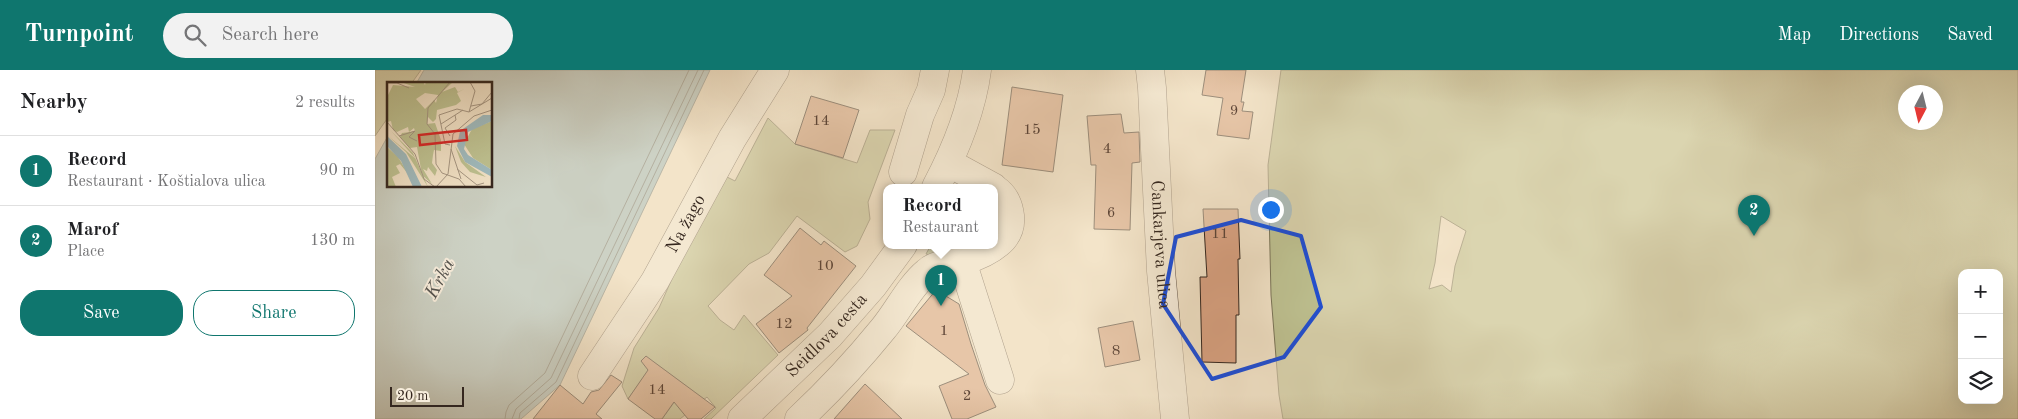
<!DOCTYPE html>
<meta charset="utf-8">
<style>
:root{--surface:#fff;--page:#f2f2f2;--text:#202124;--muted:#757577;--line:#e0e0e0;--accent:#0f766e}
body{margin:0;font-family:"Old Standard TT",serif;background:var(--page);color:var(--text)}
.controls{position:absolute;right:15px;bottom:15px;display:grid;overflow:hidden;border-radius:10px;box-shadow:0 5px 20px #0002}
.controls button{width:45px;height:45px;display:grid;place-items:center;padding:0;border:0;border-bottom:1px solid var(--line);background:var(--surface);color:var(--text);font:25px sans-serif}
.compass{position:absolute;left:1523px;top:15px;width:45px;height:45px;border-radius:50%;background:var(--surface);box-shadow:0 5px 20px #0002;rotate:187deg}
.scale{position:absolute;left:15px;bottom:12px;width:74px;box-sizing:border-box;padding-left:5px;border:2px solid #35271f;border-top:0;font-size:14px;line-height:18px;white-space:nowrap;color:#35271f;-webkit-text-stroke:4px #f7eddc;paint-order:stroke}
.you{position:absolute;left:895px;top:139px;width:18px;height:18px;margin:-12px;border:4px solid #fff;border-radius:50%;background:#1a73e8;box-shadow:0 0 0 8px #1a73e833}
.badge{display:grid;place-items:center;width:32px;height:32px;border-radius:50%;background:var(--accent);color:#fff;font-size:16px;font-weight:700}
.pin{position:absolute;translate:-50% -41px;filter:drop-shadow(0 1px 2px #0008)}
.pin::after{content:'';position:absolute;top:26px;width:18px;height:15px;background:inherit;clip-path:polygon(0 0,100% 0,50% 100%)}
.popup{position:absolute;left:508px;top:114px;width:115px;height:65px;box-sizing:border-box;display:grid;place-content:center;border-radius:10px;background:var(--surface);filter:drop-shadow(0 1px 4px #0005);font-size:16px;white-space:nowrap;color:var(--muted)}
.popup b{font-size:19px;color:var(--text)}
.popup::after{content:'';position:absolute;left:50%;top:100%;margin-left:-10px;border:10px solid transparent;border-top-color:var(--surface)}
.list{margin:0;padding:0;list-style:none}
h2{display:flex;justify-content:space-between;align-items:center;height:65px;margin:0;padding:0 20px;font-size:21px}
h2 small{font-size:16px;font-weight:400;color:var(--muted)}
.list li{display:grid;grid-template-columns:32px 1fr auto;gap:15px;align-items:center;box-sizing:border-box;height:70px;padding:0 20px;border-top:1px solid var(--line)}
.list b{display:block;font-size:19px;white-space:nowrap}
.list p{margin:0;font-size:16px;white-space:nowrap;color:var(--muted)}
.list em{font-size:16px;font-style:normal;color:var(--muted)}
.actions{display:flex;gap:10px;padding:15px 20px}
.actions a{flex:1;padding:11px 0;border:1px solid var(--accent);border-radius:20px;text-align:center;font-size:18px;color:var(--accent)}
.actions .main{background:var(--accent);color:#fff}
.icon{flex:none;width:28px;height:28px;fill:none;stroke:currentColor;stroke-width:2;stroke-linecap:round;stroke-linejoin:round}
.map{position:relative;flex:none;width:1643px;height:349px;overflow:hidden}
header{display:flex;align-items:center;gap:30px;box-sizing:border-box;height:70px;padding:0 25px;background:var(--accent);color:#fff}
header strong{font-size:24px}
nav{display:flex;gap:28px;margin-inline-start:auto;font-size:18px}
.search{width:350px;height:45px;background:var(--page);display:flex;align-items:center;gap:12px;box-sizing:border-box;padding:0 18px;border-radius:28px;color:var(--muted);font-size:19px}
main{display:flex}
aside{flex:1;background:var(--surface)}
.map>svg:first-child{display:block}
</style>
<header>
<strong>Turnpoint</strong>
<div class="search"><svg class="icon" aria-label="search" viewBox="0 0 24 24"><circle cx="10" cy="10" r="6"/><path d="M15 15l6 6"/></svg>Search here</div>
<nav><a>Map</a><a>Directions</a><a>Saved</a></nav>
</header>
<main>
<aside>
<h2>Nearby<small>2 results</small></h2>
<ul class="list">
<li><span class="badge">1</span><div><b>Record</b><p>Restaurant · Koštialova ulica</p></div><em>90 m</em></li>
<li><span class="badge">2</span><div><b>Marof</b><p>Place</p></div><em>130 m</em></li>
</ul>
<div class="actions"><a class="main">Save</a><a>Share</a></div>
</aside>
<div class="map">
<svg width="1643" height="349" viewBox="0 0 1643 349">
<rect width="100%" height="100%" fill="#f3e4c9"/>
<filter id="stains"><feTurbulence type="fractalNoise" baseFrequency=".004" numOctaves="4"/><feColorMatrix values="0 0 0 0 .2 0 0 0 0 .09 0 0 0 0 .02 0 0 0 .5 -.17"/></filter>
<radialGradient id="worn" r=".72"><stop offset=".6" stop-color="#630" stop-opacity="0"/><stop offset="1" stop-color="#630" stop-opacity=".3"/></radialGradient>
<g fill="#bfc393" stroke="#7a7559" fill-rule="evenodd">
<polygon points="0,0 46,0 36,14 14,14 14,46 0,66"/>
<path d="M906,0H1643V349H908L904,325L896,225L893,95ZM1530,22H1560V52H1530ZM1066,146L1091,161L1080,196L1076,222L1067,215L1054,219L1060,193ZM1587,203H1624V330H1587Z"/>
<polygon points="393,48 420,74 482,93 495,60 520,60 493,132 495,149 482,176 470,182 422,146 394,183 374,194 333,236 345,250 359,260 369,245 403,285 336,349 329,349 341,338 332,327 305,349 287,349 311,316 279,293 253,329 247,316 259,278 284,238 344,103 360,111"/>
<polygon points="556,175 584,175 559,186 551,184"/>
</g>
<polygon fill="#a0bcc0" stroke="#758080" points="49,0 335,0 185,315 146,349 0,349 0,89 14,64 14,116 116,116 116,14 41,14"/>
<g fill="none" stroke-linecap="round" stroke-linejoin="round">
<g stroke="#6a7270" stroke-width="1">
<polyline points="130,349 131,342 134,335 170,303 314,0"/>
<polyline points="137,349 141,339 176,308 323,0"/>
<polyline points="144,349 145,343 181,312 329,0"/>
</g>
</g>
<g fill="#d9a282" stroke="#35271f">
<polygon points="831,0 871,0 866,32 869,32 867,41 878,42 874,69 842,65 848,28 827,25"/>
<polygon points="637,17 688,25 678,102 627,95"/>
<polygon points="436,26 484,40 468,88 420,74"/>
<polygon points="746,44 749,63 764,62 765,92 757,93 755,160 719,159 721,95 716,95 712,46"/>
<polygon points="828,139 863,139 865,189 863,189 864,245 861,245 861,293 827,292 825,207 832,207"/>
<polygon points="425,158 446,175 449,171 481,196 432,258 433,260 404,283 381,254 417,226 389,205"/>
<polygon points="561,220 584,234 596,274 610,315 621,337 592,349 577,349 564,316 594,304 531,256"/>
<polygon points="758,251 765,290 730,297 723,258"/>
<polygon points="271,286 279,292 340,337 326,349 313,349 299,332 287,349 280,349 253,329 273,300 266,291"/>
<polygon points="236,305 247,312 221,344 227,349 158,349 185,315 208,334 216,322 224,320"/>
<polygon points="490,314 527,349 459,349"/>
</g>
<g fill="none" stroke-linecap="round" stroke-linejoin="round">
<defs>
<g id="minor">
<path id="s1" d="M775,0L777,18L786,201L800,349"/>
<polyline points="574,93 618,117"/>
<polyline points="528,102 545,45 556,20 560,0"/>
<path d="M561,117C579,83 597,39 602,0"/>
<polyline points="587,191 625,310"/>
<path id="s2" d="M217,306L280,211L357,69L400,0"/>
<path id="s3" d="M367,349L455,265L498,216L528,175"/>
<path d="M424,349C454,321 482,291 508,259C523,241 534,217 552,202C561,193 576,194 588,191C601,187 618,180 628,169C641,154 635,129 620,119"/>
</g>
</defs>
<use href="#minor" stroke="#64564a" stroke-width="29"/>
<use href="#minor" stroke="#f7eddc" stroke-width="28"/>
</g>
<path d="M0 0H1643V349H0ZM866,150L926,166L946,237L909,287L837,309L788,234L801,167Z" fill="#f3e4c9" fill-opacity=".55" fill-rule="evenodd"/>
<path fill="none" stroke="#1d4ed8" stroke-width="4" stroke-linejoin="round" d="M866,150L926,166L946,237L909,287L837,309L788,234L801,167Z"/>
<g text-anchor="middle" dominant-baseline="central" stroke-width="4" stroke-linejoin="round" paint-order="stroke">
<g font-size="15" fill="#5e4638">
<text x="859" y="41">9</text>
<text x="446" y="51">14</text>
<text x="657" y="60">15</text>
<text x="732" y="79">4</text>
<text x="736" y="143">6</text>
<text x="845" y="164">11</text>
<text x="450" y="196">10</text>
<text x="409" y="254">12</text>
<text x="569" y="261">1</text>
<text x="741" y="281">8</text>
<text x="282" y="320">14</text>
<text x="592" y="326">2</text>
</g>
<g font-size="18" fill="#35271f" stroke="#f7eddc">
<text stroke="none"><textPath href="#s2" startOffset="179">Na žago</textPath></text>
<text stroke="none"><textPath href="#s1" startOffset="175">Cankarjeva ulica</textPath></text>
<text stroke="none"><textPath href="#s3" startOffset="119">Seidlova cesta</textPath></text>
</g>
<g font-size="19" font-style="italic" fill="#55544f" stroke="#f7eddc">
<text transform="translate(66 209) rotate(-62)">Krka</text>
</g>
</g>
<g transform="translate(12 12)">
<rect width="105" height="105" fill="#f3e4c9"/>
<path d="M14,0H36L38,3L39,0H66L55,10L68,5L71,10L77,7L70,11L74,19L69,23L50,28L49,37L46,40L41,35L40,42L48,41L54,58V69L47,68L46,73L45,81L50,88L48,94L41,85L40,89L36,87L45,102L35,93L30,65L23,66L13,55L15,51L23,50L28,49L27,46L22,50L21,45L10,50L6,48L4,39L0,40V15L6,3L28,5ZM38,11L51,13L49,21L47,18L38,27L29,17ZM105,39V88L86,76L77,62L85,47ZM4,49L26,71L41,105L19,70L0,53L29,77ZM68,64L78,80L99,95L83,90L74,80ZM0,65L11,75L22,93L13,82L9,84L13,91L5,95L9,105H0Z" fill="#bfc393" fill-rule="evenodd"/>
<path d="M96,33H105V39L81,50L77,67L81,73L105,88V95L78,80L70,64L73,49ZM0,54L19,72L35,105H26L14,79L0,64Z" fill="#a0bcc0"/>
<path fill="none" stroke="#a79885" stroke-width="1" d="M63,0L41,26L40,42L48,52L49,82L55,91L72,97L79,105M0,1H10L22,6M84,24L95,22L105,10M82,30L105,16M0,40L28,72L37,97L48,105M54,42L76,28M12,54L28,49L22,55L30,59M63,54L58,46L69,38L68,33M63,63L58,62L52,33L70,27L82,30L88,9L83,0M64,67L74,97M70,87L90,103L97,101M49,105L61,92L66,52L87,34L105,28"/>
<path fill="#d62828" fill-opacity="0.15" stroke="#d62828" stroke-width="2.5" d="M79,48L80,58L33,63L32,53Z"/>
<rect width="105" height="105" fill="none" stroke="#35271f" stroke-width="2.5"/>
</g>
<rect width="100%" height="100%" filter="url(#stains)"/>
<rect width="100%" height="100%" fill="url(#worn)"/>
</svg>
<div class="controls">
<button>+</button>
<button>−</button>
<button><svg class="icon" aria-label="layers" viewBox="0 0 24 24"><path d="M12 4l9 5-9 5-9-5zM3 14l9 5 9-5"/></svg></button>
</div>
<svg class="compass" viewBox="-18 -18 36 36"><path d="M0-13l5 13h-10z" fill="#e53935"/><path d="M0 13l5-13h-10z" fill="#757577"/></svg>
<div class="scale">20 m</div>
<div class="you"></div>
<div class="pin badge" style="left:566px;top:236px">1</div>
<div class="popup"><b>Record</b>Restaurant</div>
<div class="pin badge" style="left:1379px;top:166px">2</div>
</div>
</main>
